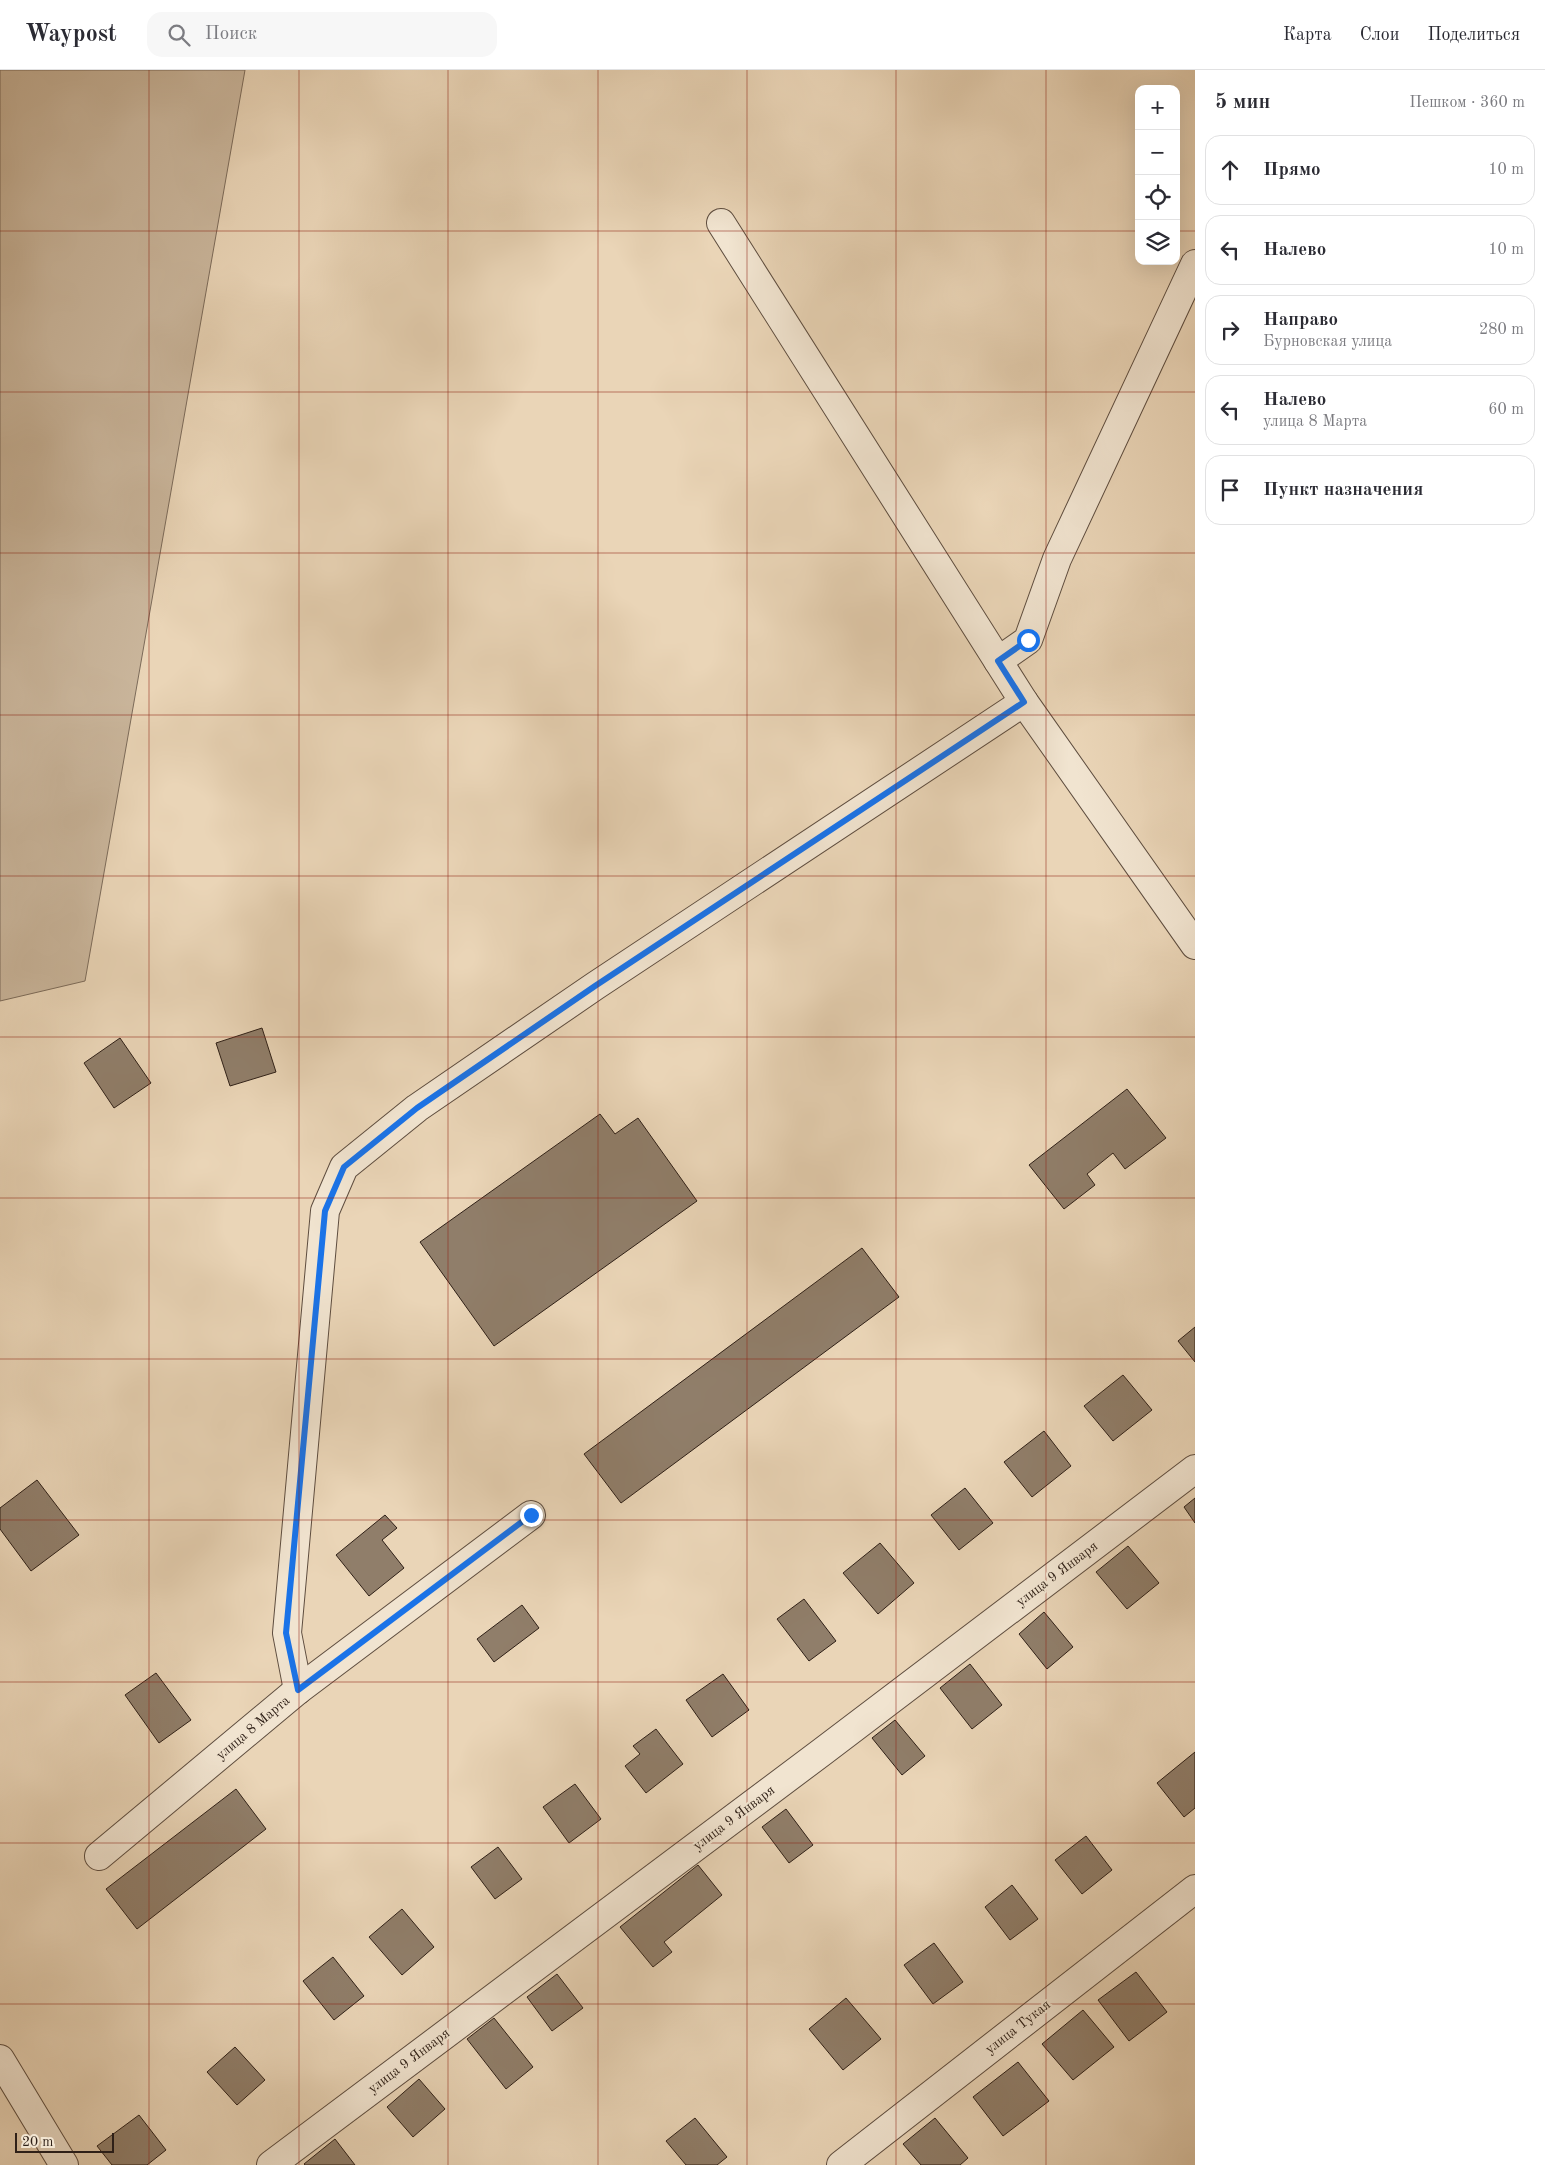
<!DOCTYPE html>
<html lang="ru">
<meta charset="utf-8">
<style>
:root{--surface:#fff;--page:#f7f7f7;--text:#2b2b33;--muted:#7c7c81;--line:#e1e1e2}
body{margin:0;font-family:"Old Standard TT",serif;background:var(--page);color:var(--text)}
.controls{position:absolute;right:15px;top:15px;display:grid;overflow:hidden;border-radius:10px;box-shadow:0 5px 20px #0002}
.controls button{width:45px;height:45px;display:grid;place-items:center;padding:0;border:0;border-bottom:1px solid var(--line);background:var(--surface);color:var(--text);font:25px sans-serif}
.scale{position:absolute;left:15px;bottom:12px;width:99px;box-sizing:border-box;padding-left:5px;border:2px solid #2f2017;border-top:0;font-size:14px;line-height:18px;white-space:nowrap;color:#2f2017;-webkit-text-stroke:4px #f1e4d0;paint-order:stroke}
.stop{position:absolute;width:15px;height:15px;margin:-11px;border:4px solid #1a73e8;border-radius:50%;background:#fff}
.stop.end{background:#1a73e8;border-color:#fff;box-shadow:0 1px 5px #0008}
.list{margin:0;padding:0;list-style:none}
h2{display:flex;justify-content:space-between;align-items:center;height:65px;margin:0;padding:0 20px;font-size:21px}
h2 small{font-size:16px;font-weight:400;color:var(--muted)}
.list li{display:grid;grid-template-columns:32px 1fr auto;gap:15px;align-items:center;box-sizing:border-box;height:70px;margin:0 10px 10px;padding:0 10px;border:1px solid var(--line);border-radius:15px}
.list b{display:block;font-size:19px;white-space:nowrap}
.list p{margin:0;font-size:16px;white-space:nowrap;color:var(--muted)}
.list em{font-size:16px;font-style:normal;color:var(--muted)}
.icon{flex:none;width:28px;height:28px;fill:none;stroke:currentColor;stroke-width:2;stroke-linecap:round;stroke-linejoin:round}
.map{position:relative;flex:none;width:1195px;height:2095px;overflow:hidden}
header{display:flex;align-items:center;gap:30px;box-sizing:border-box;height:70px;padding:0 25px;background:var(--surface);border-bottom:1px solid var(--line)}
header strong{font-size:24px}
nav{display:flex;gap:28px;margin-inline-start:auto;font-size:18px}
.search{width:350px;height:45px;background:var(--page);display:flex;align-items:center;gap:12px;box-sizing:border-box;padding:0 18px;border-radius:15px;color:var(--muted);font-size:19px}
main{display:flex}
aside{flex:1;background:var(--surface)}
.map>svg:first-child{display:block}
</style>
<header>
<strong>Waypost</strong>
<div class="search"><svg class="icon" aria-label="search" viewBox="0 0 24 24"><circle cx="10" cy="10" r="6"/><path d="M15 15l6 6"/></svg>Поиск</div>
<nav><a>Карта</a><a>Слои</a><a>Поделиться</a></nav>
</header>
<main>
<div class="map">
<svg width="1195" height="2095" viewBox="0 0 1195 2095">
<rect width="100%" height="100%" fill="#ead5b7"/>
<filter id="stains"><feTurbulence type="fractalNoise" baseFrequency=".004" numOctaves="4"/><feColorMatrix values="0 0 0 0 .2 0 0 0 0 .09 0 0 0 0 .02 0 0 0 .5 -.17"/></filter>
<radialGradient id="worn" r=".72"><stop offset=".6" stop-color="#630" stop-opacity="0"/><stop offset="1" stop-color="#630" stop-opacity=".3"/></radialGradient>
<polygon fill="#cab69c" stroke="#7c6b5a" points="0,0 245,0 85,911 0,931"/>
<g fill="#907e6a" stroke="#2f2017">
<polygon points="262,958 276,1002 230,1016 216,973"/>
<polygon points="120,968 151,1013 114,1038 84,993"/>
<polygon points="1127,1019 1166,1068 1125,1099 1113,1083 1087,1104 1095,1115 1064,1139 1029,1095"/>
<polygon points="600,1044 615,1064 638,1048 697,1131 494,1276 420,1172"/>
<polygon points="862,1178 899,1227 621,1433 584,1384"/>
<polygon points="1195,1257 1195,1292 1178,1271"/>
<polygon points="1123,1305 1152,1340 1113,1371 1084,1336"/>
<polygon points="1044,1361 1071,1396 1032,1427 1004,1392"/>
<polygon points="37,1410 79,1465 31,1501 0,1459 0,1438"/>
<polygon points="965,1418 993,1453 959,1480 931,1445"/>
<polygon points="1195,1428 1195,1453 1184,1437"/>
<polygon points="385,1445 397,1458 382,1470 404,1498 369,1526 336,1485"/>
<polygon points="880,1473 914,1513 878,1544 843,1503"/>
<polygon points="1128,1476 1159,1513 1127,1539 1096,1502"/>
<polygon points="804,1529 836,1571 809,1591 777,1549"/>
<polygon points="522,1535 539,1558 494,1592 477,1569"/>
<polygon points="1044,1542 1073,1577 1047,1599 1019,1564"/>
<polygon points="970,1594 1002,1635 972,1659 940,1618"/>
<polygon points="156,1603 191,1650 159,1673 125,1625"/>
<polygon points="723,1604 749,1640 712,1667 686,1630"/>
<polygon points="895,1650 925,1686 902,1705 872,1668"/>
<polygon points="656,1659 683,1694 646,1723 625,1696 640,1684 633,1676"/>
<polygon points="1195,1682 1195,1738 1184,1747 1157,1713"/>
<polygon points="575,1714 601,1749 569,1773 543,1737"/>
<polygon points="236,1719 266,1759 137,1859 106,1819"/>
<polygon points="786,1739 813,1775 789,1793 762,1757"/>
<polygon points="1086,1766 1112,1800 1082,1824 1055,1790"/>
<polygon points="498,1777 522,1809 495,1829 471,1797"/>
<polygon points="698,1795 722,1825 664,1872 672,1882 653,1897 620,1857"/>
<polygon points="1012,1815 1038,1849 1010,1870 985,1837"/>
<polygon points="402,1839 434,1877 402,1905 369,1867"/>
<polygon points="934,1873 963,1912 933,1934 904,1895"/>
<polygon points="333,1887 364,1926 334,1950 303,1911"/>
<polygon points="1136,1902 1167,1942 1129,1971 1098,1930"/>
<polygon points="557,1904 583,1938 552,1961 527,1927"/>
<polygon points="846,1928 881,1969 843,2000 809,1959"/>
<polygon points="1083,1940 1114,1977 1073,2010 1042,1974"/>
<polygon points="494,1948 533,1997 506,2019 467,1969"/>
<polygon points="235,1977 265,2010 237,2035 207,2002"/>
<polygon points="1018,1992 1049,2031 1003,2066 973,2027"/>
<polygon points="419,2009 445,2039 413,2067 387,2037"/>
<polygon points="139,2045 166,2080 147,2095 112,2095 97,2076"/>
<polygon points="695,2048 727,2087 717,2095 686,2095 666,2071"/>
<polygon points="935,2048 968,2088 960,2095 921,2095 903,2074"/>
<polygon points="335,2069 355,2095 305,2095 304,2094"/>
</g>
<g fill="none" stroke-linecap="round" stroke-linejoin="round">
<defs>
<g id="minor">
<polyline points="721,153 1024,632 1195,875"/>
<polyline points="998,591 1028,570 1057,489 1195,194"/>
<polyline points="298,1620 287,1563 325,1141 344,1097 417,1038 595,916 1024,632"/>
<polyline points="99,1786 298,1620 531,1445"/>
<polyline points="0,1989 64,2095"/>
<polyline points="271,2095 822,1682 1195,1399"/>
<polyline points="841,2095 1195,1819"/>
</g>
</defs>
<use href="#minor" stroke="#5e4d3f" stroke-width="30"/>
<use href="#minor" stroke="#f1e4d0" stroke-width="28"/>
</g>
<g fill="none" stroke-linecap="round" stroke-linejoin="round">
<polyline stroke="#1a73e8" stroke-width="6" points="531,1445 298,1620 286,1563 325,1141 344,1097 417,1038 595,916 1024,632 998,591 1028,570"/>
</g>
<path fill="none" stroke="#8f2418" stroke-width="1" stroke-opacity="0.55" d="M149,0V2095M299,0V2095M448,0V2095M598,0V2095M747,0V2095M896,0V2095M1046,0V2095M0,161H1139M1176,161H1195M0,322H1195M0,483H1195M0,645H1195M0,806H1195M0,967H1195M0,1128H1195M0,1289H1195M0,1450H1195M0,1612H1195M0,1773H1195M0,1934H1195"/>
<g text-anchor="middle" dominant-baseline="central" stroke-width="4.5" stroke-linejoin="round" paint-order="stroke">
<g font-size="14" fill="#2f2017" stroke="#f1e4d0">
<text transform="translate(1057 1504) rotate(-37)">улица 9 Января</text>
<text transform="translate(253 1658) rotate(-40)">улица 8 Марта</text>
<text transform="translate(734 1748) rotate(-37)">улица 9 Января</text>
<text transform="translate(1018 1957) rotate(-38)">улица Тукая</text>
<text transform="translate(409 1991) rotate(-37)">улица 9 Января</text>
</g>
</g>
<rect width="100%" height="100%" filter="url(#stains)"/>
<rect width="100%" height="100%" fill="url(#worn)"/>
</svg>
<div class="controls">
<button>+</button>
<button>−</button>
<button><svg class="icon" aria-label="locate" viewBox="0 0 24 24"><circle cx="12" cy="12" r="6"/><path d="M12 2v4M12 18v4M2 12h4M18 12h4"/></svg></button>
<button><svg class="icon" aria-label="layers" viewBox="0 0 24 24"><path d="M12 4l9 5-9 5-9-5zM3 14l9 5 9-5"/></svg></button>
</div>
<div class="scale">20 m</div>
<div class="stop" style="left:1028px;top:570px"></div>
<div class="stop end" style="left:531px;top:1445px"></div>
</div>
<aside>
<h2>5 мин<small>Пешком · 360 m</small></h2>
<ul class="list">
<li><svg class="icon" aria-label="ahead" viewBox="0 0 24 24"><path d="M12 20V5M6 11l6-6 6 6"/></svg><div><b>Прямо</b></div><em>10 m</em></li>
<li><svg class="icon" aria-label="left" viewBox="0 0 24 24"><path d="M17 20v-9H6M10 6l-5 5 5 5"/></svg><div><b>Налево</b></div><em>10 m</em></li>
<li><svg class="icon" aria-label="right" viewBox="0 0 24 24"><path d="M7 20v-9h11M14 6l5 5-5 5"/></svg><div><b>Направо</b><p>Бурновская улица</p></div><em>280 m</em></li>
<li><svg class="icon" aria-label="left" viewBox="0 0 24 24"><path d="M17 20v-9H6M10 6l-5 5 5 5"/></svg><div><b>Налево</b><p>улица 8 Марта</p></div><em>60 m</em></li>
<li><svg class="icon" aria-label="arrive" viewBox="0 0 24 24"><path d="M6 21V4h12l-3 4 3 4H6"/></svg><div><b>Пункт назначения</b></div></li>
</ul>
</aside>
</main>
